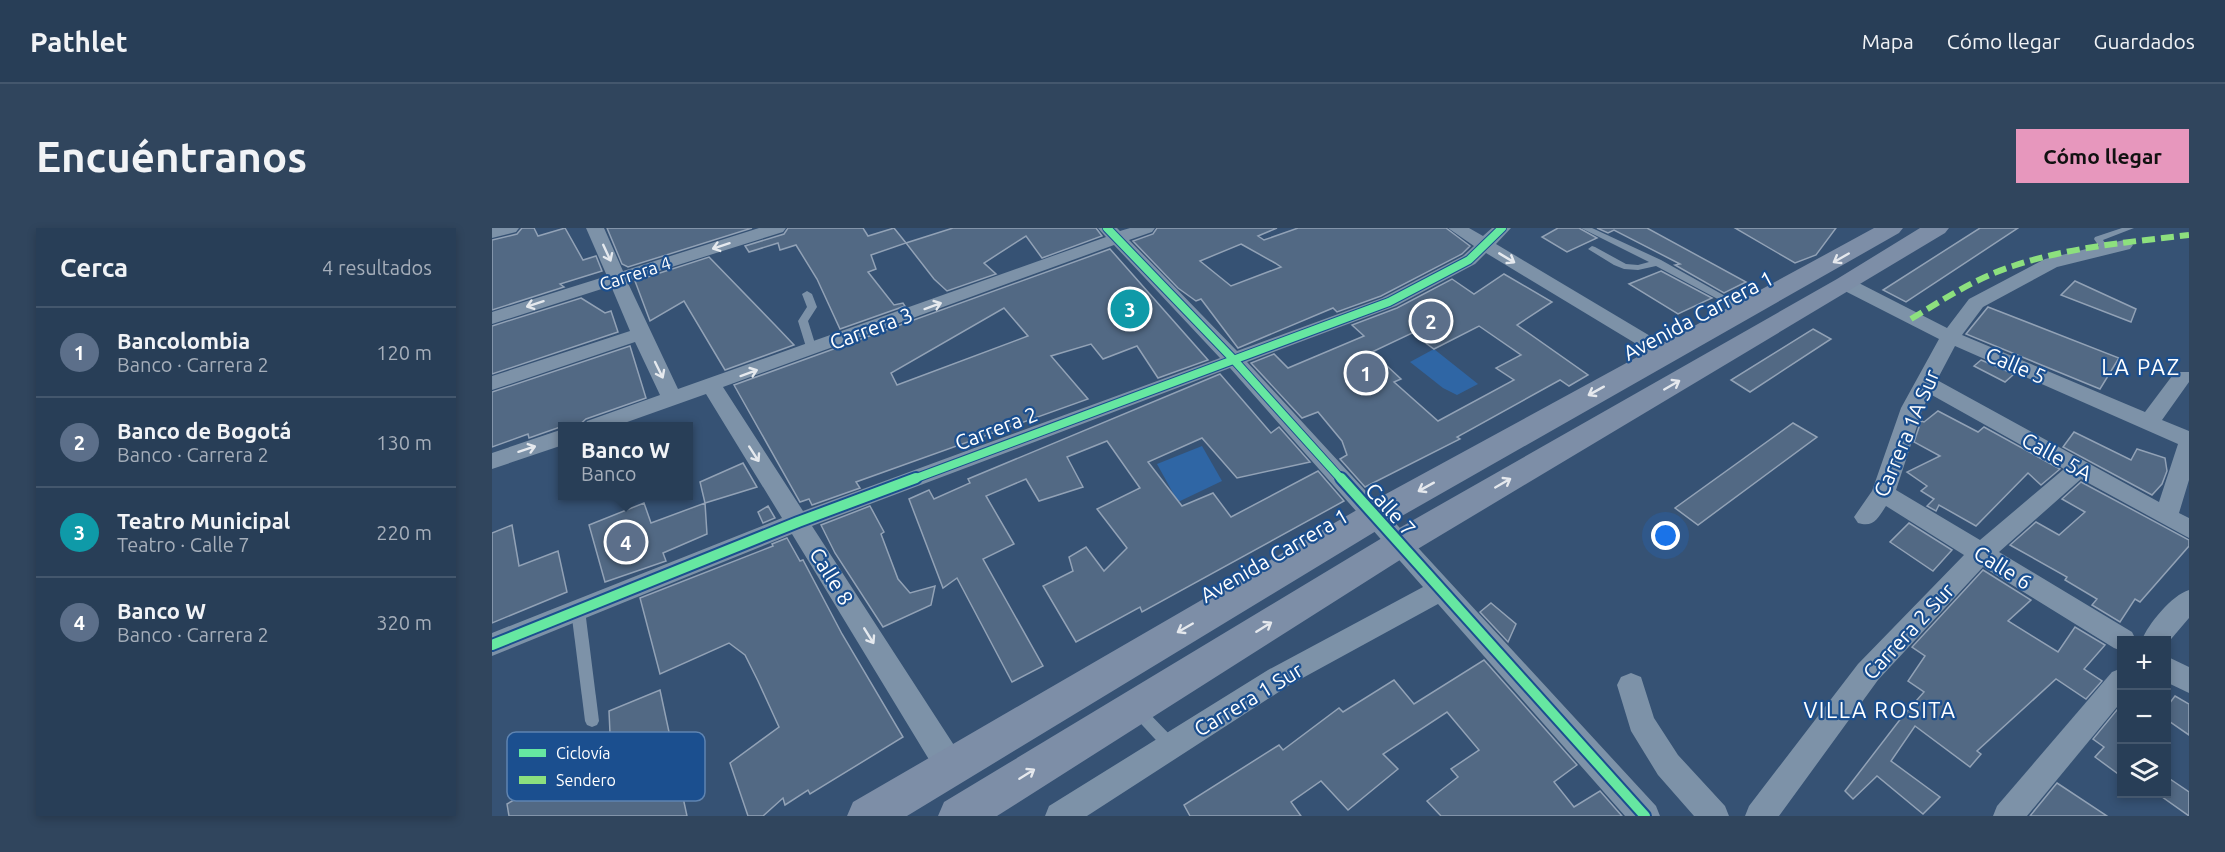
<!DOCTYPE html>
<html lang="es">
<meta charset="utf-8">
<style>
:root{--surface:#283e57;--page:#30455d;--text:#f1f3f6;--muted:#a5aeba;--line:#44576d;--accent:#e797bd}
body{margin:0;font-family:Ubuntu,sans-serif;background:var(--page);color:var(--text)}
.controls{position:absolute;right:18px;bottom:18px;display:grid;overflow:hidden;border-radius:0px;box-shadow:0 3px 9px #0003}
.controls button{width:54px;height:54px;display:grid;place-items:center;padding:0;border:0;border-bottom:2px solid var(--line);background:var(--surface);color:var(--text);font:30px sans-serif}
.you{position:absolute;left:1174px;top:308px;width:21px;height:21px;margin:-15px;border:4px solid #fff;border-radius:50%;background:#1a73e8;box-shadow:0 0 0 9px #1a73e833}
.badge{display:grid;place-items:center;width:39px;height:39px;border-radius:50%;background:var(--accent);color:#fff;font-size:20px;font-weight:700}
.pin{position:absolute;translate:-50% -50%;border:3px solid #fff;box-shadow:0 2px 6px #0006}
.popup{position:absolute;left:66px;top:194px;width:135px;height:78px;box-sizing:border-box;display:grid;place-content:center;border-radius:0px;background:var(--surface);filter:drop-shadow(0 2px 4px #0005);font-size:20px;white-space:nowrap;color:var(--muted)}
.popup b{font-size:22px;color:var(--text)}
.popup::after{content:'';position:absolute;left:50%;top:100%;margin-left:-12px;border:12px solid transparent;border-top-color:var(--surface)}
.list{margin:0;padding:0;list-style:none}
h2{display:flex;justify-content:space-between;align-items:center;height:78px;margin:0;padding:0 24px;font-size:26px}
h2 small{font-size:20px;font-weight:400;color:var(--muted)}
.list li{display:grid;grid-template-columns:39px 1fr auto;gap:18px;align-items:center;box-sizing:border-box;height:90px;padding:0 24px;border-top:2px solid var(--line)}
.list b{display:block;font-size:22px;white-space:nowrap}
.list p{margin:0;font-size:20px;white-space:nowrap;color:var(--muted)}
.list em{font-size:20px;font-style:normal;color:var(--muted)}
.icon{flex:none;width:33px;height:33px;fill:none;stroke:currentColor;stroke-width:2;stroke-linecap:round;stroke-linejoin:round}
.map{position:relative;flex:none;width:1697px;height:588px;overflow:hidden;border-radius:0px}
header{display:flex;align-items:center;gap:36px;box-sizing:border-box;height:84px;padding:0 30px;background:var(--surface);border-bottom:2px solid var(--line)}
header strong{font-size:28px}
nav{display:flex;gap:33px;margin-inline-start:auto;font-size:21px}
.intro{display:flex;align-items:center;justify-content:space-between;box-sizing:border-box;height:144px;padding:0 36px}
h1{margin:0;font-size:42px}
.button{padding:15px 27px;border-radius:0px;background:var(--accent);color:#111;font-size:21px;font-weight:700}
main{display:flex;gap:36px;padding:0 36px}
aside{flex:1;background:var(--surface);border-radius:0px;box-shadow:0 3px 9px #0003}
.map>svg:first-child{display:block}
</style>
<header>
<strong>Pathlet</strong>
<nav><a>Mapa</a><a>Cómo llegar</a><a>Guardados</a></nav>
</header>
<div class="intro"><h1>Encuéntranos</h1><a class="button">Cómo llegar</a></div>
<main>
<aside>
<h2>Cerca<small>4 resultados</small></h2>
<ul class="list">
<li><span class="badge" style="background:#5c6f8a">1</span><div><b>Bancolombia</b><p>Banco · Carrera 2</p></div><em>120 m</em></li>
<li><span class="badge" style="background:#5c6f8a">2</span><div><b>Banco de Bogotá</b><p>Banco · Carrera 2</p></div><em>130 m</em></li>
<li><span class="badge" style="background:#0f9aa8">3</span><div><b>Teatro Municipal</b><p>Teatro · Calle 7</p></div><em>220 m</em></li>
<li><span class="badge" style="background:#5c6f8a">4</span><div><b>Banco W</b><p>Banco · Carrera 2</p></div><em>320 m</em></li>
</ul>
</aside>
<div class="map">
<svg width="1697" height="588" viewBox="0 0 1697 588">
<rect width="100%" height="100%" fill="#365274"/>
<g fill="#2f66a5">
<polygon points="942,121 986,156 965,167 951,160 918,134"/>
<polygon points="710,218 730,253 686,274 665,236"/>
</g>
<g fill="#526984" stroke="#92a2b6" stroke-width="1.5" fill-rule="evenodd">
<polygon points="30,0 42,0 46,8 73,0 91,32 104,28 110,43 68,56 72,59 0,82 0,12 25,6"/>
<polygon points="115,0 260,0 136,39 130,36"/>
<polygon points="296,0 371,0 376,8 402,0 414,15 379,27 384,41 376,44 402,77 411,75 413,78 348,101 325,51 304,17 288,22 286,15 257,24 253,18 292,6"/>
<polygon points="461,0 604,0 610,8 550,30 534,8 492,35 504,46 455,63 442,51 414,15"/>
<path d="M665,0H785L766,8L772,12L806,0H954L978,18L970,26L889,68L845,84L841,80L746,120L709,71L704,73L686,60L641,13L661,6ZM749,16L783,35L789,39L739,58L708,33Z"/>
<polygon points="1066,0 1087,0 1105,10 1075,24 1050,9"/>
<polygon points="1105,0 1155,0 1254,54 1232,65 1183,37 1188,36 1122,2 1116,5"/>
<polygon points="1243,0 1344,0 1324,27 1303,35"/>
<polygon points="1488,0 1526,0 1414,74 1391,62"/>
<path d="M618,21L716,132L666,150L645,118L611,131L599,116L559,128L596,171L364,254L368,260L320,277L317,271L308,274L242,157ZM512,80L536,108L405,157L399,145Z"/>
<polygon points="217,29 283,97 302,117 233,142 192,73 158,93 143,53"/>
<polygon points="1169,43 1220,70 1186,86 1137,56"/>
<path d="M1012,46L1060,74L1025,97L1096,147L1077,158L1068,152L965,209L968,211L873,259L848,231L855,227L850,213L826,184L810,190L759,135L782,126L796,140L872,108L860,97L905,80L960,51L982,66ZM987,98L1029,127L1004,140L1022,152L946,193L902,154L909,151L880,124L920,105L942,121Z"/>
<polygon points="1583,53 1644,81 1639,94 1569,67"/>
<polygon points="89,70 113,85 119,83 126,104 0,146 0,98"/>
<polygon points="1496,79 1627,130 1608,161 1474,106"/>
<polygon points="1321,101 1339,111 1258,164 1239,152"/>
<polygon points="138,118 154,170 94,191 86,198 71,198 37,210 36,206 0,219 0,164"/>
<polygon points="1489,132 1522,146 1513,154 1482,138"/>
<polygon points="728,146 779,205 787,199 818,234 745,250 710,210 656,234 690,278 721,265 739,289 826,243 852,273 650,384 648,379 584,414 551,358 581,343 577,329 594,319 612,343 635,320 605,281 648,260 615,213 575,229 591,259 547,273 534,251 494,268 522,316 491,331 551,438 520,454 465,350 451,360 417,271 437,262 442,271 478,255 476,251"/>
<polygon points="1446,183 1486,204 1492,199 1568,241 1549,257 1536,245 1484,298 1447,277 1444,283 1435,278 1442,271 1429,263 1435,258 1415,244 1448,228 1422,214 1429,193 1432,194"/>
<polygon points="1301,195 1325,209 1206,297 1183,280"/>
<polygon points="1582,204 1639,232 1645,221 1673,230 1675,243 1670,256 1660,267 1571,219"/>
<polygon points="251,235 265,259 213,275 208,254"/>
<polygon points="1589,254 1697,312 1697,318 1648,374 1643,371 1628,394 1600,377 1605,371 1573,352 1575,349 1518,317 1544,294 1567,307 1593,284 1570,271"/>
<polygon points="152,275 159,295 213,275 215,306 171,325 174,333 113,354 97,297"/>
<polygon points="276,278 283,290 271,295 266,284"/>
<polygon points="378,278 392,304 389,306 406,351 418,365 443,358 439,377 391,399 343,325 329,297"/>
<polygon points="1417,295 1460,322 1441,343 1398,314"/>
<polygon points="20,297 27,338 66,323 75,364 0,395 0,305"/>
<polygon points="295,310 308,333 311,332 350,406 411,509 318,566 316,562 293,577 291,570 271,588 256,588 238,535 287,499 266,453 253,427 237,415 168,446 148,370 281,318 280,316"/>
<polygon points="1491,342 1539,372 1516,393 1566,424 1583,399 1613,417 1592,441 1610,453 1594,471 1564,451 1485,523 1489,526 1478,539 1423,498 1399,533 1448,569 1431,586 1385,548 1361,571 1353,563 1410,489 1432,464 1416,453 1433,428 1420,419"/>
<polygon points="999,375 1024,396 1016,414 988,384"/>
<polygon points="992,432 1085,537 1062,554 1082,579 1108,563 1130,588 949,588 935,573 966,549 959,541 987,522 955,484 891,526 906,541 856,582 829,553 799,574 809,588 698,588 692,577 787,517 791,522 847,480 851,484 902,452 922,476"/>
<polygon points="168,462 195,588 17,588 15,576 59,551 72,540 73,524 118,505 117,483"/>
<polygon points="1683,468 1697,476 1697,507 1674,491 1674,480"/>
<polygon points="1629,477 1629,548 1603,529 1612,519 1601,511"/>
<polygon points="1678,551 1697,564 1697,588 1666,566 1674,566 1674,555"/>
<polygon points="1565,555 1615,588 1538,588"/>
</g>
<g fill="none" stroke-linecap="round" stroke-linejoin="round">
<g fill="#7d92a8" fill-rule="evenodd">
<polygon points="1089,0 1100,0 1169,32 1258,82 1256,84 1250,84 1164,38 1146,42 1132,41 1122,37 1096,21 1100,18 1103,19 1134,36 1146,37 1157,34"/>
<polygon points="1630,0 1642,0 1611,12 1618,22 1617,24 1611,24 1602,11 1603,9"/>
<polygon points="315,63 320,66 325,79 316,93 325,122 320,125 315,122 306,93 315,79 310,66"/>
<polygon points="86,377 91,378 93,382 107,493 105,497 100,499 95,497 93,493 79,382 81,378"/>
<polygon points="645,476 650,478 684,513 686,518 684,523 679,525 674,523 640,486 638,482 640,478"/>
</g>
<g fill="#7d92a8" fill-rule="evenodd">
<polygon points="0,0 27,0 24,4 0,10"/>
<path d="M94,0H112L131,43L267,0H294L291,4L135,53L186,161L614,9L606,0H625L628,3L638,0H663L660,4L637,12L745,123L890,70L971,28L982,18L956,0H977L991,8L1000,0H1019L1004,16L1180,121L1183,125L1180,129H1166L994,25L983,36L904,78L755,134L1164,578L1168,588H1133L946,376L796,458L595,588H553L557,578L776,442L931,359L738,140L320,298L469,528L473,538L469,548L458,552L447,548L300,306L0,428V405L290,290L214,166L124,198H92L95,193L168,167L143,114L0,162V148L138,103L119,58L0,96V84L115,48ZM622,17L728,130L311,283L231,159Z"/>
<path d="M1632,12L1641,17L1638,21L1565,39L1491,79L1470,107L1653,184L1683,144H1697V154L1670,192L1697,203V252L1687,285L1697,290V310L1589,251L1507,324L1640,404L1644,412H1630V423L1622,420L1491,339L1386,452L1287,588H1253L1257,578L1366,436L1472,327L1394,278C1386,290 1382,300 1366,295L1362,289L1380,263L1409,180L1447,111L1347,60L1345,56L1354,50L1361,52L1455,100L1477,71L1553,31ZM1463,118L1686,216L1667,274L1445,152ZM1438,166L1572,241L1488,312L1404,262L1431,180Z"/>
<polygon points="71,201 71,217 0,241 0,225"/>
<path d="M1697,362V390L1674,417V412H1650C1656,396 1680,367 1697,362Z"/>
<polygon points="1674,428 1697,439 1697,465 1674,454"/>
<polygon points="1630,440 1630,473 1535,588 1501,588 1505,578 1620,444"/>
<polygon points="1139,445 1149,449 1162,490 1186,527 1233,578 1237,588 1202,588 1166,547 1139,503 1125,457 1129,449"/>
</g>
<g fill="#7d8ea7" fill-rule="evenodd">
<polygon points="1382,0 1411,0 1407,5 894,297 415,588 355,588 361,574 870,279"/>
<polygon points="1428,0 1457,0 1453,5 919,325 505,588 446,588 452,574 895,307 1345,51"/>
</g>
<path stroke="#8de07e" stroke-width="6" stroke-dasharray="13 6" stroke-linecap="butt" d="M1419,91C1452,71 1484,50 1521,38C1577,19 1638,14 1697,7"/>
<defs>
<g id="cycleway-far1">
<polyline points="615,0 742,132 850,252"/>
<polyline points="419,252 897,74 977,32 1010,0"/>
</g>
<g id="cycleway">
<polyline points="849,250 1153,588"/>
<polyline points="0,417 306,294 424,250"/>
</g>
</defs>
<use href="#cycleway-far1" stroke="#1b4f8f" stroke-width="10"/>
<use href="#cycleway" stroke="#1b4f8f" stroke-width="14"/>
<use href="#cycleway-far1" stroke="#66e7a1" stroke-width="8"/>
<use href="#cycleway" stroke="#66e7a1" stroke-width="10"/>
</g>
<defs><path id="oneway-shaft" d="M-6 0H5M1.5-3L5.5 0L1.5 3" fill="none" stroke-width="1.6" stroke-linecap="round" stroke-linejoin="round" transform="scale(1.5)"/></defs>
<g stroke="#e5e9ee">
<use href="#oneway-shaft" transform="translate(229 18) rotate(162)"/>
<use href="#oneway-shaft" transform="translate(115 25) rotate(65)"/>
<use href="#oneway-shaft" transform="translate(1015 30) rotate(31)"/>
<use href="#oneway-shaft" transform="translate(43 76) rotate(162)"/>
<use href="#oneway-shaft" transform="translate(441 78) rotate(-20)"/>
<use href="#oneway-shaft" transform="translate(167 142) rotate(64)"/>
<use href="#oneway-shaft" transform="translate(257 145) rotate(-20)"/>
<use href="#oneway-shaft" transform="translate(35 221) rotate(-18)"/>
<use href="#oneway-shaft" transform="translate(262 226) rotate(57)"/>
<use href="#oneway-shaft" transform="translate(377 408) rotate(58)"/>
</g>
<g stroke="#e5e8ed">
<use href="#oneway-shaft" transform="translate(1349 30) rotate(150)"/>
<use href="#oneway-shaft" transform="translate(1180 157) rotate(-30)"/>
<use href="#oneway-shaft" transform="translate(1104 163) rotate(151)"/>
<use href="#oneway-shaft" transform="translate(1011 255) rotate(-30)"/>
<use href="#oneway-shaft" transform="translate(934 259) rotate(151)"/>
<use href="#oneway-shaft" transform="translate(772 399) rotate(-32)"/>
<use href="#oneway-shaft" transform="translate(693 400) rotate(150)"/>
<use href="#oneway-shaft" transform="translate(535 546) rotate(-32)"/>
</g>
<g text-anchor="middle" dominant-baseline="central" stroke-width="4.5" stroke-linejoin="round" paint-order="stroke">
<g font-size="18" fill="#fff" stroke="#1b4f8f">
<text transform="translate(143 45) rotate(-18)">Carrera 4</text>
</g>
<g font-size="21" fill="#fff" stroke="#1b4f8f">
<text transform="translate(1206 87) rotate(-28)">Avenida Carrera 1</text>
<text transform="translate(379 100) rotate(-20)">Carrera 3</text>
<text transform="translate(1524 137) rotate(23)">Calle 5</text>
<text transform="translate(504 200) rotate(-21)">Carrera 2</text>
<text transform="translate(1414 205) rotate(-67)">Carrera 1A Sur</text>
<text transform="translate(1565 228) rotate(29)">Calle 5A</text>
<text transform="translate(899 281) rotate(48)">Calle 7</text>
<text transform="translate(782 327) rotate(-30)">Avenida Carrera 1</text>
<text transform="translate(1511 339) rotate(32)">Calle 6</text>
<text transform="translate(340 348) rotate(58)">Calle 8</text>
<text transform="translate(1416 403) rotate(-47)">Carrera 2 Sur</text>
<text transform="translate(756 471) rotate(-31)">Carrera 1 Sur</text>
</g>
<g font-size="22" letter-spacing="1.5" fill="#fff" stroke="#1b4f8f">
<text x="1649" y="138">LA PAZ</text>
<text x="1388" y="481">VILLA ROSITA</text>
</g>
</g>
<rect x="15" y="504" width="198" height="69" rx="9" fill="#1b4f8f" stroke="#5f84b1" stroke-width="1.5"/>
<rect x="27" y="521" width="27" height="8" fill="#66e7a1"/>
<rect x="27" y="548" width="27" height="8" fill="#8de07e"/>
<g font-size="16" fill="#fff">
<text x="64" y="531">Ciclovía</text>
<text x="64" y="558">Sendero</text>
</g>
</svg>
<div class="controls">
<button>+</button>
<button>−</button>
<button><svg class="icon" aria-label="layers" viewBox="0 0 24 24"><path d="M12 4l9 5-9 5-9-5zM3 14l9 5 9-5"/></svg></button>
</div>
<div class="you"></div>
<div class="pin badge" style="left:874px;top:145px;background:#5c6f8a">1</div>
<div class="pin badge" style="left:939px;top:93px;background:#5c6f8a">2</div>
<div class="pin badge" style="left:638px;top:81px;background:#0f9aa8">3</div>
<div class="pin badge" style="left:134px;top:314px;background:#5c6f8a">4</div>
<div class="popup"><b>Banco W</b>Banco</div>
</div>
</main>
